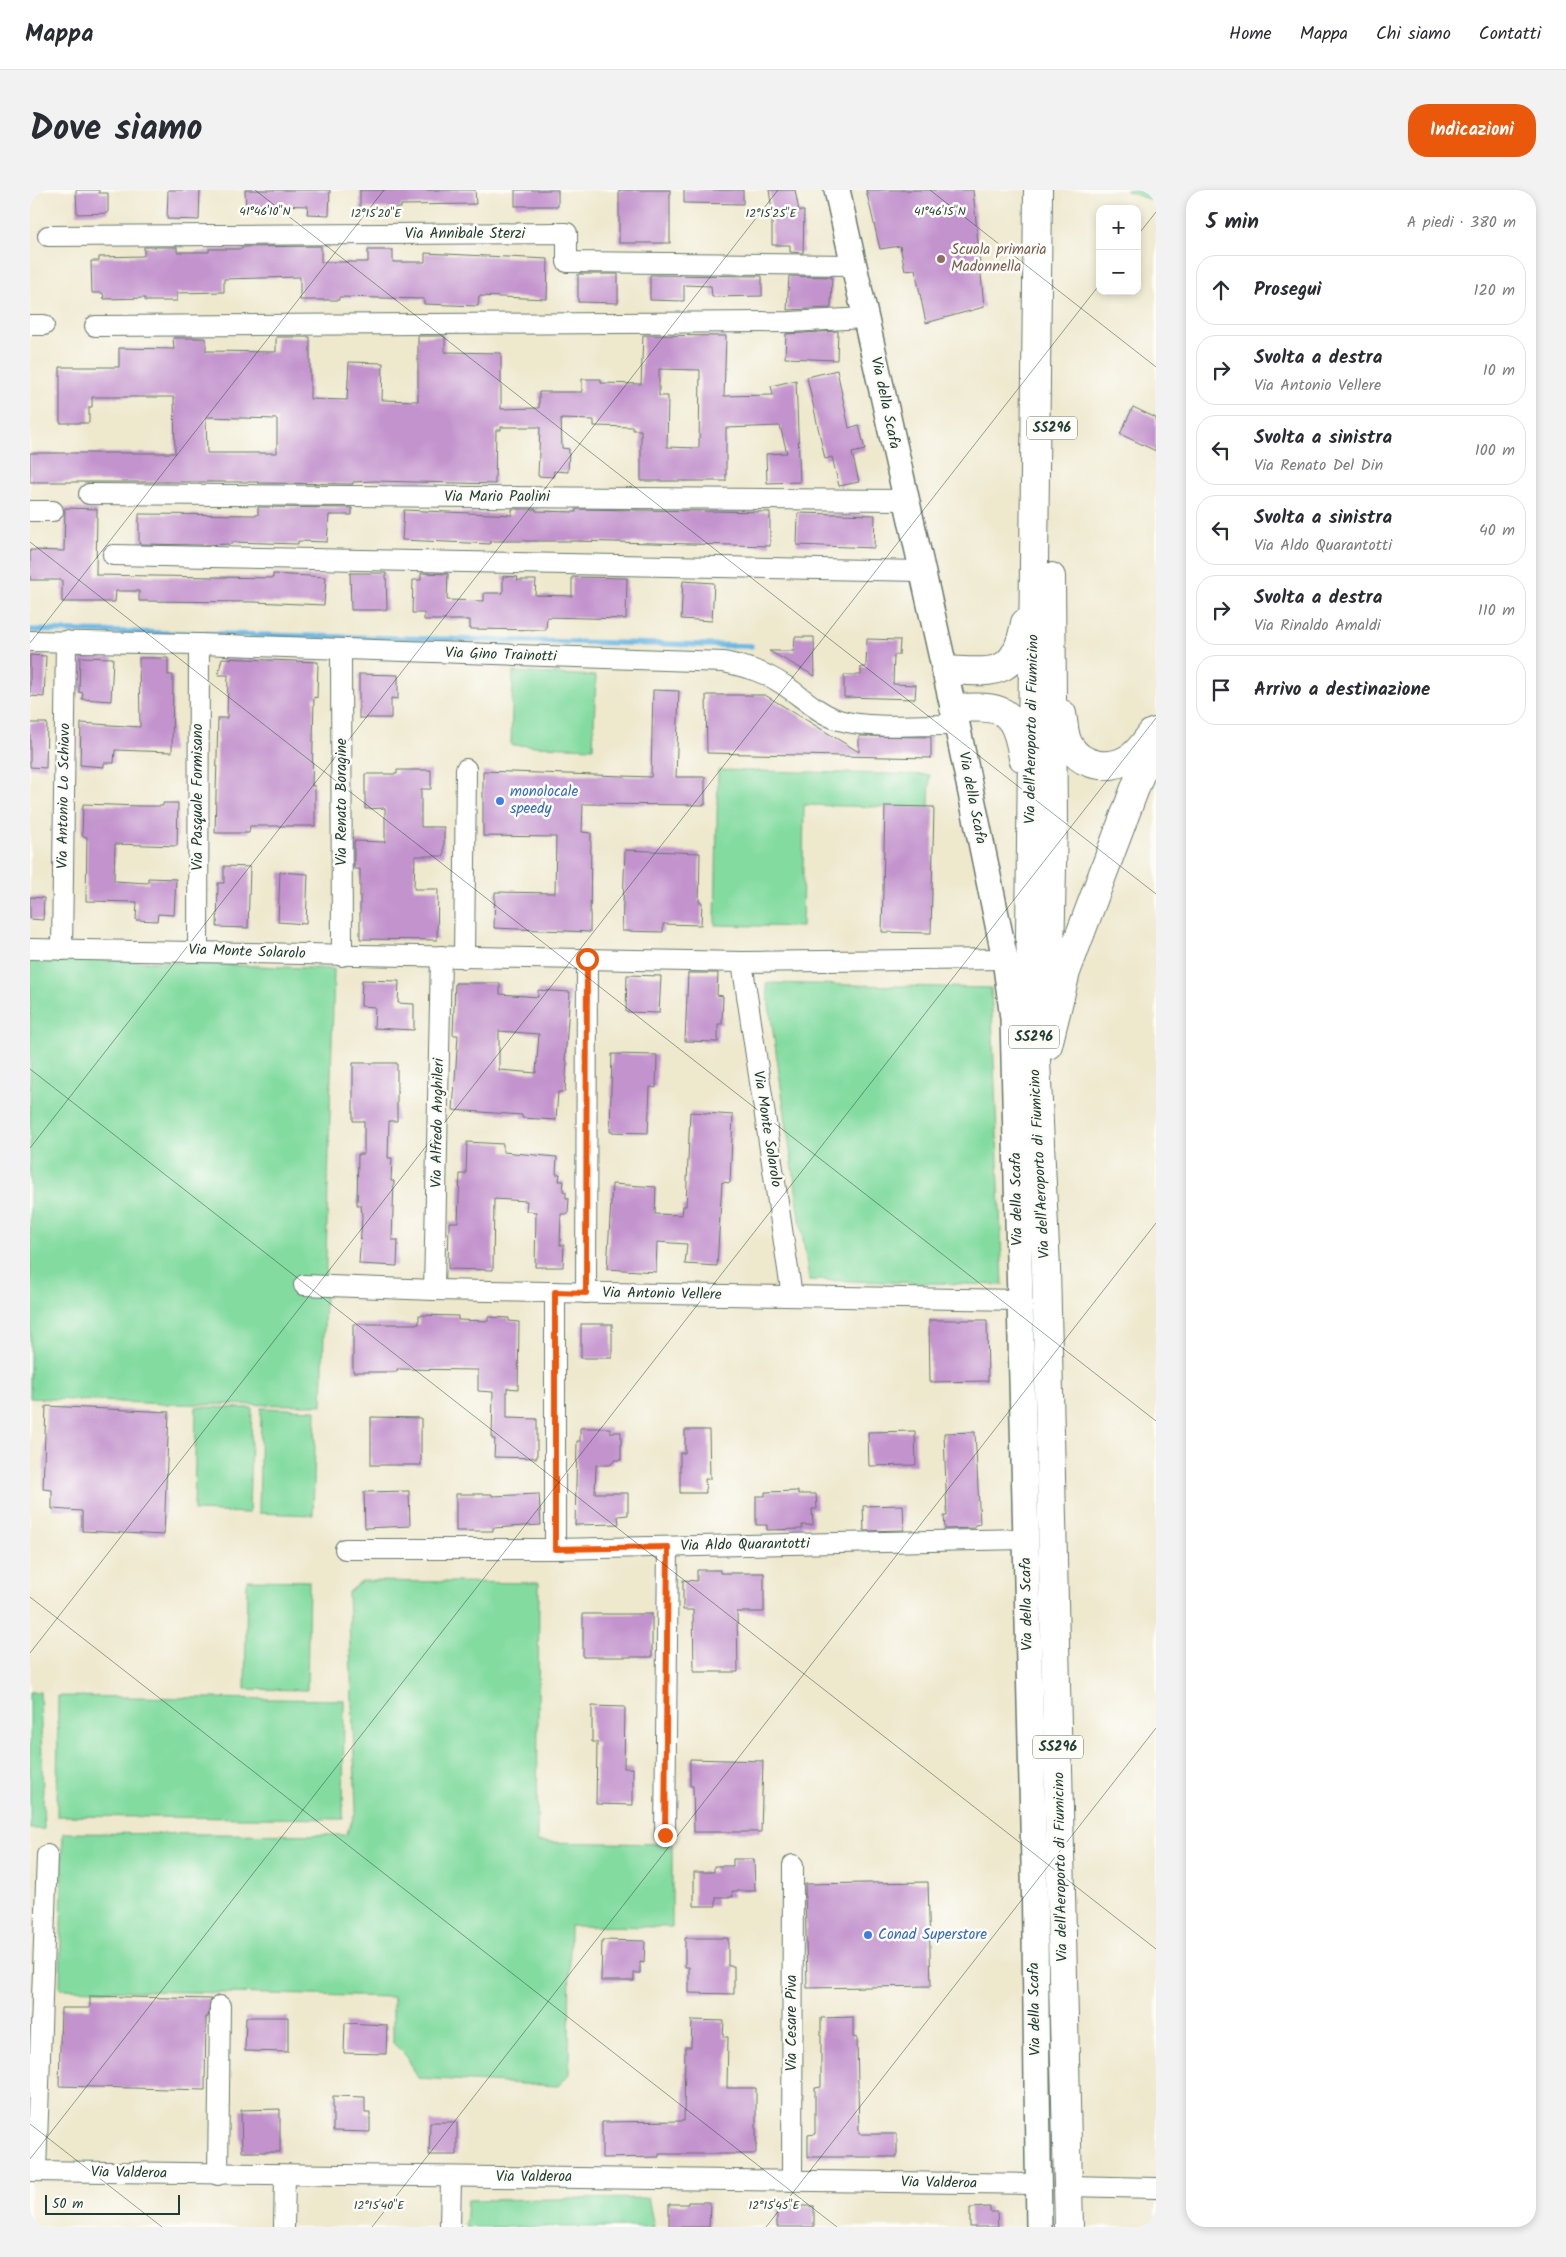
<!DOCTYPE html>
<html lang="it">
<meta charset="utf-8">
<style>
:root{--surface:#fff;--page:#f2f2f3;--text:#2b2b33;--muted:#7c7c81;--line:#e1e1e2;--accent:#ea580c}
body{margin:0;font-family:Kalam,sans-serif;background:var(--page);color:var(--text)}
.controls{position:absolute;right:15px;top:15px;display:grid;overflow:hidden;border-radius:10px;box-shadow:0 2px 8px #0003}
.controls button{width:45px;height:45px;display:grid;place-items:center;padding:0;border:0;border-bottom:1px solid var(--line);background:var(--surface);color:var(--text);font:25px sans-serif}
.scale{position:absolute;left:15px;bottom:12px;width:135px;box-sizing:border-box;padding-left:5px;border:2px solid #1f3d34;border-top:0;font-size:14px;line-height:18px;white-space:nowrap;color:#1f3d34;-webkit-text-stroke:4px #fdfcf7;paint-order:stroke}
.stop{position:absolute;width:15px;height:15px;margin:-11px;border:4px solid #ea580c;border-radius:50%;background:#fff}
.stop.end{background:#ea580c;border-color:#fff;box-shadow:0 1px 5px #0008}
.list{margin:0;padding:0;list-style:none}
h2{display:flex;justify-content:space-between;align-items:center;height:65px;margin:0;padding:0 20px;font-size:21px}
h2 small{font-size:16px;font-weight:400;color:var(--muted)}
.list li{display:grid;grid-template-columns:32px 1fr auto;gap:15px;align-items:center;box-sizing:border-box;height:70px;margin:0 10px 10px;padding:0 10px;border:1px solid var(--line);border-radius:20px}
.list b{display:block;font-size:19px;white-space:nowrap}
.list p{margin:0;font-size:16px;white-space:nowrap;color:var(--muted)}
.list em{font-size:16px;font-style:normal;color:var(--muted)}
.icon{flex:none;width:28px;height:28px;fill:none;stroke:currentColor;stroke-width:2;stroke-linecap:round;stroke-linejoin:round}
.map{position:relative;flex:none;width:1126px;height:2037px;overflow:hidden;border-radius:20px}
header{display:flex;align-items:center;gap:30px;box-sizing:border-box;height:70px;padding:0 25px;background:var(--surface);border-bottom:1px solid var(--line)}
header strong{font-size:24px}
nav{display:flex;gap:28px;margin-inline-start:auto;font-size:18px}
.intro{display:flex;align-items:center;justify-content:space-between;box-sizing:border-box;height:120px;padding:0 30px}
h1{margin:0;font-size:35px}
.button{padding:12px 22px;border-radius:20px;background:var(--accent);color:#fff;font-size:18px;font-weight:700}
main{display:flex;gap:30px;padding:0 30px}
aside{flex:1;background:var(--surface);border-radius:20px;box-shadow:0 2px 8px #0003}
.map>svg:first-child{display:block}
</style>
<header>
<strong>Mappa</strong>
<nav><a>Home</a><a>Mappa</a><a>Chi siamo</a><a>Contatti</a></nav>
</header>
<div class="intro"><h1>Dove siamo</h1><a class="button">Indicazioni</a></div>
<main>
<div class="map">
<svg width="1126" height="2037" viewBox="0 0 1126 2037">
<rect width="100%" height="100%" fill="#fdfcf7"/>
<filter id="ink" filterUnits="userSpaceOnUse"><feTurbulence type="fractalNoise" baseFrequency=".02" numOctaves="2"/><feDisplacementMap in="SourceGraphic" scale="10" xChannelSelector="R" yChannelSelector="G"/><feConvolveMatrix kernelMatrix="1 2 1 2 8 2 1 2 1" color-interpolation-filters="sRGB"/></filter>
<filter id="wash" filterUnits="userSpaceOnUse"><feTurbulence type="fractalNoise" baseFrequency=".0096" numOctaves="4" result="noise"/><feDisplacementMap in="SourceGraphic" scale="20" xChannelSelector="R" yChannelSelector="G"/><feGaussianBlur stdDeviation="1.12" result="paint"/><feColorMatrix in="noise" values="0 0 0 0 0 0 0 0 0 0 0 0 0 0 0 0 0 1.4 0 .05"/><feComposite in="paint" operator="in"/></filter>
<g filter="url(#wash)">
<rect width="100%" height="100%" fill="#eee8cd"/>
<g fill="#83dba0" stroke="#518c6a">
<polygon points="1096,0 1126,0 1126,12 1096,1"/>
<polygon points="483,482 566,486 563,558 481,555"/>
<polygon points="688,580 900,585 899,618 774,615 772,737 685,735"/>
<polygon points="0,767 304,779 292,1215 135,1214 0,1208"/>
<polygon points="736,793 961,798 973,1095 779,1090"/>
<polygon points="166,1217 222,1218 219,1323 164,1321"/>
<polygon points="231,1218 286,1220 283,1325 229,1323"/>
<polygon points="217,1390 279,1391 277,1500 215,1499"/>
<polygon points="333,1391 509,1393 507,1652 642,1654 642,1737 540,1736 539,1884 528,1896 388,1888 377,1867 363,1853 363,1807 30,1799 33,1643 316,1645 326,1621 318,1402"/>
<polygon points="0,1502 10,1502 14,1639 0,1639"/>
<polygon points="28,1506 314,1510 313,1629 27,1626"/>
<polygon points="618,2008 624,2037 435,2037 437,2010"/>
</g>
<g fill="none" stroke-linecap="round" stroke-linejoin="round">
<polyline stroke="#68b6e2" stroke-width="5.5" points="0,440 721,456"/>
</g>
<g id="blocks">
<g fill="#c393cd" fill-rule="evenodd">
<polygon points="46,0 69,0 69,3 78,3 78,23 47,24"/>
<polygon points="138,0 170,0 169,30 137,29"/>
<polygon points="215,0 300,0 299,25 277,24 278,16 246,15 246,19 216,20"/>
<polygon points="330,0 445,0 446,14 371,15 371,18 330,19"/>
<rect x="485" y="0" width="43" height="16"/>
<rect x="589" y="0" width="51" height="53"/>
<polygon points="654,0 713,0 713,14 654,13"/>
<polygon points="739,0 765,0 769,21 774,21 773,63 760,62 760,55 742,55 742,20"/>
<polygon points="836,0 943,0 954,117 896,133 885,79 875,80 870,56 850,59"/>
<polygon points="291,56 291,72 338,72 338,60 363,60 363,72 395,72 395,63 518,69 517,109 449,106 448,116 394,114 394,109 309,107 309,110 270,110 270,87 194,89 194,102 147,103 147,111 115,111 115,108 74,109 73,103 62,103 61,71 69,71 69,67 114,66 114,57 147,57 147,62 179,62 179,59 212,59 212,57"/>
<polygon points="548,84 588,84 588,113 548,112"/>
<polygon points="620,85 732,86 732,106 682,107 681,96 654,95 654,111 620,110"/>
<polygon points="759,86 802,87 801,118 757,120"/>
<polygon points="808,141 807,170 755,168 756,144"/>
<path d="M613,145L696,146L694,206L743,205L741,196L766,190L770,292L737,293L736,264L757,263L750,236L696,238V291H611V240H603V237L564,236V230L531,229L532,258L539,259L538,282L524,281L523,287L508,286L510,237H471V240H466L465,294L346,291L323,292V294L228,293V292H0V263H145L144,207H62V217H59V233H30V177H89V158L144,159L143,148H176V161L246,162V147H280V209L317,210L319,172L353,173L352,210L388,211V146H415V162L471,163V219L509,218V202H552V189H571V193L611,194ZM629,179L670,180L669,258L637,257L638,206H629ZM176,227L247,229V263H177Z"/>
<polygon points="807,180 819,238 829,235 835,260 822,263 829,292 809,296 802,267 795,269 777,187"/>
<polygon points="1103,217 1126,228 1126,261 1090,244"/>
<polygon points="228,317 322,318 322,325 299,325 297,352 268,351 268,354 202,352 202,354 171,355 109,354 109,324 228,325"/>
<polygon points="35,318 67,319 66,385 243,388 243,384 296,387 294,415 224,412 109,411 109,401 86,401 85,412 32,412 32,390 0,390 0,360 34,361"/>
<polygon points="482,319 506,319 506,321 546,322 546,319 740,322 740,356 545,351 460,351 460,354 372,350 374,320 482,325"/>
<polygon points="768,323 845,325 844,358 767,355"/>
<polygon points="320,383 356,383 357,420 321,420"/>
<polygon points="391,383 418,384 417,410 454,411 454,403 473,403 473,386 488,387 487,390 506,390 505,405 542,406 542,387 597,388 596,429 517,427 516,440 440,439 440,430 394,430 394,423 382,423 383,390 391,390"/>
<polygon points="653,391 684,393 682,431 651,429"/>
<polygon points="765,447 784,447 785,486 739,461 764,461"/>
<polygon points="837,449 870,450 869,465 864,465 863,494 886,495 885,509 814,507 814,485 831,485 831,477 836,477"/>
<polygon points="0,465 16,466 14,507 0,506"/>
<polygon points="50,467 83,468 81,511 52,509 53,503 49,502"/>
<polygon points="109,468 138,468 138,485 143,485 142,562 85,560 84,573 74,573 74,577 50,575 51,533 110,537"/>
<polygon points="192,468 288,472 287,508 284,507 282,596 285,596 285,636 220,636 219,643 185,643 188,528 197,528 198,485 188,485"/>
<polygon points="329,484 368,485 368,509 361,508 361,528 329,528"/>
<polygon points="623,500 649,501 646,587 675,587 675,615 553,614 552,642 561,643 560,742 464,738 465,702 525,703 526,647 453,646 453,581 621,587"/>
<polygon points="676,505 735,505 829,562 829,546 901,547 901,568 677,563"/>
<polygon points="0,533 17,533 16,578 0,577"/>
<polygon points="367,580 401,580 401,599 391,599 391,637 414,637 414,666 385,666 384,699 408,699 407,750 330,749 330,679 324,679 324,651 355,652 355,618 335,619 335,584 367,584"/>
<polygon points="133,613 148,613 147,656 85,654 84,691 118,693 118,688 146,689 144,725 128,724 127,731 106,730 107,712 56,711 57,647 52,646 53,614 109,616 133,616"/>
<polygon points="855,616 904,617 901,743 852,742"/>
<polygon points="595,660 670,663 669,712 672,712 671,735 633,734 633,742 592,741"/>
<polygon points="194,676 220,677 218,738 187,737 188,693 194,693"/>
<polygon points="250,682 278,684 276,734 248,732"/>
<polygon points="0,707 14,708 13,730 0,729"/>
<polygon points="658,783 688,783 687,805 693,806 692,834 688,834 688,852 655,851"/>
<polygon points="597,785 631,786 629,823 596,822"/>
<polygon points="332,790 369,791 368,813 384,814 384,840 344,838 345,817 331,816"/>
<path d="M425,793H470V804L508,807V800L540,802L535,870H537L535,902H528L526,930L492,928V925L423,920L428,845H423ZM469,841L509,844L506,883L469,880Z"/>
<polygon points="582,864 627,865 626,898 620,897 618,943 580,942"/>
<polygon points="323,873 367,873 367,931 359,931 358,968 362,968 361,991 364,991 362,1050 368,1050 367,1076 329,1074 332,1027 331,1015 327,1015 328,964 334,964 334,931 323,931"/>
<polygon points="660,922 703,925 700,993 692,992 687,1076 655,1074 657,1054 627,1052 626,1082 577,1079 582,994 626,997 625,1024 652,1025 653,1016 656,1016"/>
<polygon points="437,952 473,954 473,962 527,967 526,984 530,984 529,991 534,991 533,1001 536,1002 536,1008 539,1008 538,1024 531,1024 530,1055 534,1055 533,1077 505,1077 506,1022 496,1021 497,1011 464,1009 463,1080 418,1079 419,1032 428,1032 430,984 436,984"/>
<polygon points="389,1125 428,1126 428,1130 458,1131 458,1127 479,1128 479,1131 489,1132 488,1199 477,1198 477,1228 507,1229 507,1268 464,1267 465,1249 462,1249 463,1202 448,1201 448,1180 367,1179 367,1182 323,1182 323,1134 389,1134"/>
<polygon points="899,1130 957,1130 958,1191 900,1192"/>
<rect x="551" y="1134" width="31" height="34"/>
<polygon points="16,1216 139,1222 134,1345 52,1341 52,1321 22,1319 22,1300 13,1299"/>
<polygon points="341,1227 391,1228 391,1275 341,1275"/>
<polygon points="550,1238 580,1238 580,1242 591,1242 591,1270 585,1270 580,1275 566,1275 565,1303 598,1303 598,1325 588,1326 589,1334 545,1335 547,1251 550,1251"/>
<polygon points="655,1240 679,1240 680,1289 675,1289 676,1303 650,1303 650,1263 655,1263"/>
<polygon points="885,1241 886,1275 839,1276 838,1242"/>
<polygon points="945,1242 950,1334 945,1335 945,1338 915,1339 914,1326 917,1326 914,1243"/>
<polygon points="379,1301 380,1336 335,1338 334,1302"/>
<polygon points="768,1301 768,1304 786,1304 787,1319 782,1319 783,1335 772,1335 772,1339 737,1340 737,1335 726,1335 726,1306 735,1306 735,1302"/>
<polygon points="426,1304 462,1304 462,1306 509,1304 511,1335 463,1338 463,1341 426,1341"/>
<polygon points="873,1315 874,1340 834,1341 833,1316"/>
<polygon points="667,1380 690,1380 690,1383 734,1383 734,1422 707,1422 708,1482 664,1482 663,1420 653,1420 653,1390 667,1391"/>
<rect x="553" y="1424" width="69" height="43"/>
<polygon points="562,1516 595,1517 594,1578 603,1578 603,1615 566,1614 567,1552 562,1552"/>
<polygon points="660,1569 733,1571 731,1642 664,1642 663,1596 660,1596"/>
<polygon points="703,1669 724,1669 725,1701 702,1701 703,1707 686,1707 686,1716 664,1716 664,1682 684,1682 684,1676 703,1676"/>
<polygon points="898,1692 901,1796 777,1798 775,1694"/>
<polygon points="655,1748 698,1748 698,1776 704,1776 704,1804 659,1803 659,1777 655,1777"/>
<polygon points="572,1750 615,1751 614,1773 610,1772 610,1783 604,1783 604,1791 571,1791"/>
<polygon points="60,1806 181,1809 178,1827 176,1827 175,1900 29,1896 31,1818 60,1818"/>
<polygon points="216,1827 258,1827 258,1862 215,1861"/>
<polygon points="823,1827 823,1847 827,1848 829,1944 867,1944 867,1967 778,1967 778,1945 785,1944 785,1898 791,1897 791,1828"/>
<polygon points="662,1830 694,1831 693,1847 698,1847 697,1898 726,1898 726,1964 629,1964 629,1967 572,1968 572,1932 654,1931 655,1857 661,1857"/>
<polygon points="315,1833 357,1835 356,1864 314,1863"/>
<polygon points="303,1906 335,1907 335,1923 340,1923 340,1942 303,1941"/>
<polygon points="250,1919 250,1962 212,1962 211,1920"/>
<polygon points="400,1932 427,1932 427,1965 399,1965"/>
<polygon points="658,2012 680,2012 679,2037 639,2037 639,2014 658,2014"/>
<rect x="747" y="2016" width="37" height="21"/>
<polygon points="960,2017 960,2022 967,2022 968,2037 940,2037 940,2018"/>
</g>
</g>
</g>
<g filter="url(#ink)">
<use href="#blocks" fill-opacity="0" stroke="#67796a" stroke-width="1"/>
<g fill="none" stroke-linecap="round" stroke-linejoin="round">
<defs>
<g id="minor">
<polyline points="18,46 537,43 537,72 824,75"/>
<polyline points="0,135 14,135"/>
<polyline points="65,136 760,132 835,128"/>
<polyline points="59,304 875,310"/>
<polyline points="0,321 23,321"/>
<polyline points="83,365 891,381"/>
<path d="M0,451L169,454L694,472C716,477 735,482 754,495C771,506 789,524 809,530C844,540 891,534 927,535"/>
<polyline points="311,459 312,766"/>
<polyline points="0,759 712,772 975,769"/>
<polyline points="32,760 36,451"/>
<polyline points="168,760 169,454"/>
<polyline points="434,768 436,579"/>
<polyline points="712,772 762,1106"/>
<polyline points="274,1095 404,1100 989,1110"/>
<polyline points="404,1100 411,766"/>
<polyline points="556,1103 557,769"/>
<polyline points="315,1359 525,1359 995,1349"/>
<polyline points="525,1359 525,1102"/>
<polyline points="635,1645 638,1357"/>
<polyline points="0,1981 1008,1994"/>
<polyline points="6,1981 17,1665"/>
<polyline points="188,1985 190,1816"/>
<polyline points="762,1991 763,1675"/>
<polyline points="1038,1996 1126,1998"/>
<polyline points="254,2037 255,1985"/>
<polyline points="420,2037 421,1987"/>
</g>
<polyline id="tertiary" points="807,0 927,535 975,769 983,828 1004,1673 1009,2037"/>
<g id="primary">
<polyline points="1008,0 1000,746 1016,1078 1039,2037"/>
<path d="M915,480C963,482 985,489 995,433"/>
<path d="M924,518C972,516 985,516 993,568"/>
<path d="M1032,524C1034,534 1034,547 1039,555C1051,577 1081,581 1101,567C1109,562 1116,551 1122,543"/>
<polyline points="1019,809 1023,634 1021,387"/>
<polyline points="1018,855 1036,782 1126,542"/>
</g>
</defs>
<use href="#minor" stroke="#67796a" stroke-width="22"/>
<use href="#tertiary" stroke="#67796a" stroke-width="28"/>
<use href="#primary" stroke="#67796a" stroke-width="30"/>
<use href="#minor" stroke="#fff" stroke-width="20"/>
<use href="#tertiary" stroke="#fff" stroke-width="25"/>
<use href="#primary" stroke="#fff" stroke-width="28"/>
</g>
</g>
<g fill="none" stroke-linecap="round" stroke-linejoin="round" filter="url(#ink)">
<polyline stroke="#ea580c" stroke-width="6" points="557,769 556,1103 525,1102 525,1359 638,1357 635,1645"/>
</g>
<path fill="none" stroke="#1f3d34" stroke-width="1" stroke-opacity="0.45" d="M225,0L1126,704M900,0L1126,177M1107,46L1126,22M0,352L1126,1231M0,453L354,0M0,879L1126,1759M0,958L748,0M0,1407L807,2037M0,1463L1070,94M0,1934L132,2037M0,1969L1126,528M342,2037L1126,1033M736,2037L1126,1538"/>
<circle fill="#8d6e63" stroke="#fdfcf7" stroke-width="2" cx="911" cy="69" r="5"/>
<g fill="#3f7fe0" stroke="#fdfcf7" stroke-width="2">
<circle cx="470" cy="611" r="5"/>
<circle cx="838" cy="1745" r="5"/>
</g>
<g text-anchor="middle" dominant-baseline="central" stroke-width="5" stroke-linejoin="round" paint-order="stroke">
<g fill="#fdfcf7" stroke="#62766e" stroke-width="1">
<rect x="997" y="226.5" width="50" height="23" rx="4"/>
<rect x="979" y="835.5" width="50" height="23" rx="4"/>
<rect x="1003" y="1545.5" width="50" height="23" rx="4"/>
</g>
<g font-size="14" font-weight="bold" fill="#1f3d34">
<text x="1022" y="238">SS296</text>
<text x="1004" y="847">SS296</text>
<text x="1028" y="1557">SS296</text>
</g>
<g font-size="15" fill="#1f3d34" stroke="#fdfcf7">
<text x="435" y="44">Via Annibale Sterzi</text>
<text transform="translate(855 213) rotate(78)">Via della Scafa</text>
<text x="467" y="307">Via Mario Paolini</text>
<text transform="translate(471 465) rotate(2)">Via Gino Trainotti</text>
<text transform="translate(1002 539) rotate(-89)">Via dell'Aeroporto di Fiumicino</text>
<text transform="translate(34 606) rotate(-89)">Via Antonio Lo Schiavo</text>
<text transform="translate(168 607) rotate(-90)">Via Pasquale Formisano</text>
<text transform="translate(942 608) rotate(79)">Via della Scafa</text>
<text transform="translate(312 612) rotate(-90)">Via Renato Boragine</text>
<text transform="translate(217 762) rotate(2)">Via Monte Solarolo</text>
<text transform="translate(408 933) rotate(-89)">Via Alfredo Anghileri</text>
<text transform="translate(737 939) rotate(81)">Via Monte Solarolo</text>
<text transform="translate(1010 974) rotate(-93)">Via dell'Aeroporto di Fiumicino</text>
<text transform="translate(987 1009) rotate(-91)">Via della Scafa</text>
<text transform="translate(632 1104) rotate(1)">Via Antonio Vellere</text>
<text transform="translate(715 1355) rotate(-1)">Via Aldo Quarantotti</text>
<text transform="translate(997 1414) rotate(-91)">Via della Scafa</text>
<text transform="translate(1031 1677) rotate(-91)">Via dell'Aeroporto di Fiumicino</text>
<text transform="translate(1005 1819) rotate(-91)">Via della Scafa</text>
<text transform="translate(762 1833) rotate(-90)">Via Cesare Piva</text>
<text transform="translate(99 1983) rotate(1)">Via Valderoa</text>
<text x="504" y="1987">Via Valderoa</text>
<text transform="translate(909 1993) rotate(1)">Via Valderoa</text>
</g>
<g font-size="15" fill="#785e54" stroke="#fdfcf7" text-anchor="start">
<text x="921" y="60">Scuola primaria<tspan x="921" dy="17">Madonnella</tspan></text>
</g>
<g font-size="15" fill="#366cbe" stroke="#fdfcf7" text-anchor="start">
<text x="480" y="602">monolocale<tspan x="480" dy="17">speedy</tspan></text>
<text x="848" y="1745">Conad Superstore</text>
</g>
</g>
<g font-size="12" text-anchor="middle" fill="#1f3d34" stroke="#fdfcf7" stroke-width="5" stroke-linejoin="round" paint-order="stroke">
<text x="235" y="25">41°46'10"N</text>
<text x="910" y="25">41°46'15"N</text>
<text x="346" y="27">12°15'20"E</text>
<text x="741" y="27">12°15'25"E</text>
<text x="349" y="2019">12°15'40"E</text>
<text x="744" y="2019">12°15'45"E</text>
</g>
</svg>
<div class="controls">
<button>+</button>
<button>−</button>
</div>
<div class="scale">50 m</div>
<div class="stop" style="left:557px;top:769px"></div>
<div class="stop end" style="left:635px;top:1645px"></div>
</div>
<aside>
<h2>5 min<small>A piedi · 380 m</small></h2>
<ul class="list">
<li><svg class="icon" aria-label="ahead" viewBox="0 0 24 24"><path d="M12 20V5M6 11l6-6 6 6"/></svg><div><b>Prosegui</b></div><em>120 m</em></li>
<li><svg class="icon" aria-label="right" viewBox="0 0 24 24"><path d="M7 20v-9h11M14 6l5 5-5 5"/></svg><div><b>Svolta a destra</b><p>Via Antonio Vellere</p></div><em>10 m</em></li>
<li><svg class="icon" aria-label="left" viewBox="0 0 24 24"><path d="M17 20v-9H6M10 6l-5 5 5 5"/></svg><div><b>Svolta a sinistra</b><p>Via Renato Del Din</p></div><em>100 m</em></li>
<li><svg class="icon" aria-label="left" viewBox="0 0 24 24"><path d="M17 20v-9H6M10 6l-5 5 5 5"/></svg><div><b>Svolta a sinistra</b><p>Via Aldo Quarantotti</p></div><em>40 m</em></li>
<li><svg class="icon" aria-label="right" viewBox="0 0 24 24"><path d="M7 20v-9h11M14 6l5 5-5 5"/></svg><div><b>Svolta a destra</b><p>Via Rinaldo Amaldi</p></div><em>110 m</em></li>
<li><svg class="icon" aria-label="arrive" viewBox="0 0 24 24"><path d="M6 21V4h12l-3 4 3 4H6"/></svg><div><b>Arrivo a destinazione</b></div></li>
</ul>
</aside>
</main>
